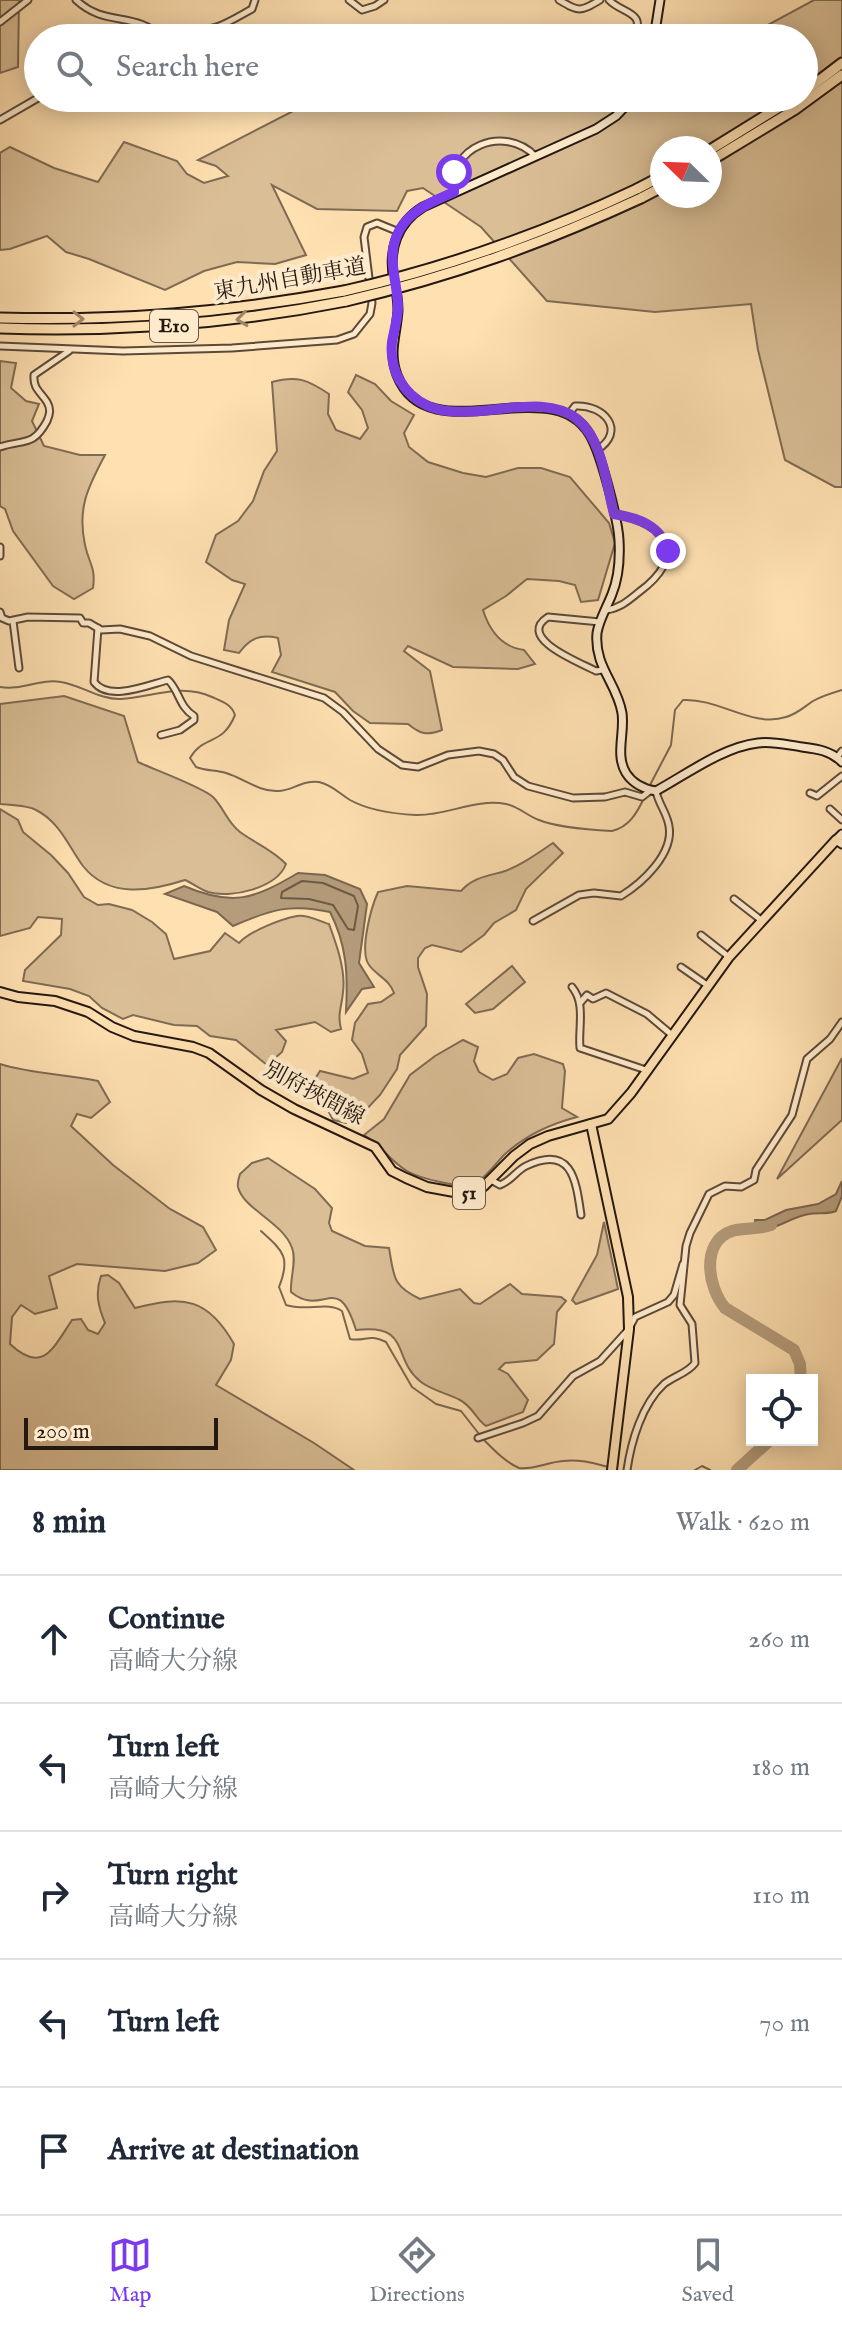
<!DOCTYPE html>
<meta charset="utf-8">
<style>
:root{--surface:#fff;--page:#f2f2f3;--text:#1f2937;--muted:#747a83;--line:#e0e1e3;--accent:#7c3aed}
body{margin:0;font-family:"IM FELL English","Noto Serif JP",serif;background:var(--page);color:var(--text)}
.controls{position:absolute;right:24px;bottom:24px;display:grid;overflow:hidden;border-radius:0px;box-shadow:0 4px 20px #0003}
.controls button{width:72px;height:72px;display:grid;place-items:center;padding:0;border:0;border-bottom:2px solid var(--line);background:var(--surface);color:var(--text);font:40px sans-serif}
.compass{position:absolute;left:650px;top:136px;width:72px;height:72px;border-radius:50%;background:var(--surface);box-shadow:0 4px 20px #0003;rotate:293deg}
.scale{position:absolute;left:24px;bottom:20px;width:194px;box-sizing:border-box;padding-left:8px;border:4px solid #241811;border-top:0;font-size:22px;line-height:28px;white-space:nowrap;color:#241811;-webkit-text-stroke:6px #ffebcc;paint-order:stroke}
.stop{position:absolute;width:24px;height:24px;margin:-18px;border:6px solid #7c3aed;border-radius:50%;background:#fff}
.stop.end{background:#7c3aed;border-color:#fff;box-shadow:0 2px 8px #0008}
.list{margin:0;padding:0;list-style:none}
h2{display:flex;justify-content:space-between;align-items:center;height:104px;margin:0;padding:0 32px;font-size:34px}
h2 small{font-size:26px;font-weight:400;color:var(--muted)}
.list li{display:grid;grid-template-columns:52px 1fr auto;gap:24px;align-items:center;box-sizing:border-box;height:128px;padding:0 32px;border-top:2px solid var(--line)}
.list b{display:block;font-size:30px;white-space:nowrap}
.list p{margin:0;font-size:26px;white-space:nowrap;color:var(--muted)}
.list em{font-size:26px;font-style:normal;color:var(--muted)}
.icon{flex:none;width:44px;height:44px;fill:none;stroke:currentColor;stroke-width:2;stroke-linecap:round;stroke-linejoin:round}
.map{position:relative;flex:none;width:842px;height:1470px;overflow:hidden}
.search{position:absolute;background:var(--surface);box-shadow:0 4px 20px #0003;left:24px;right:24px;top:24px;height:88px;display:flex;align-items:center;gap:20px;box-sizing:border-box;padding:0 28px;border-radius:44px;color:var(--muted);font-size:30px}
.sheet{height:744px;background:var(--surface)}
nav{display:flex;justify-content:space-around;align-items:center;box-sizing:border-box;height:112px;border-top:2px solid var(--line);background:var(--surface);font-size:22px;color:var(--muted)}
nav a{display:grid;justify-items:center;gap:4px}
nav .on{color:var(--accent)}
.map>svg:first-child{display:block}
</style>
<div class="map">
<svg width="842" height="1470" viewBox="0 0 842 1470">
<rect width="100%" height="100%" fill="#ffe0b1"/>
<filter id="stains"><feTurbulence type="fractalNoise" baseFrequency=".0025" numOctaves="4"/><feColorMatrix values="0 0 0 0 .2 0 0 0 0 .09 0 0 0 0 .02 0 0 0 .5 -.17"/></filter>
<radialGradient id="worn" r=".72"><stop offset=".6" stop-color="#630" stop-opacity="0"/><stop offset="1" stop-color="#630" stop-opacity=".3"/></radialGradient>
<g fill="#dabe96" stroke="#7f6b54" stroke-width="2" fill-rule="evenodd">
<polygon points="0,0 19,0 18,67 0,73"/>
<path d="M814,0H842V487H835L785,460L758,350L751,304L655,312L547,301L481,227L423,188L407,191L397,211L317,209L272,185L306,255L275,264L237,262L204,271L165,290L89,259L66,252L47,236L10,249L0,250V153L10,147L54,168L98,182L124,142L177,161L187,174L204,183L228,176L216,166L198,160L297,109H319L381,98H447L456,107L467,98L542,100L549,98H804V38H744ZM662,148H710V196H662Z"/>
<path d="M0,361L16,363L11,388L26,401L39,404L32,421L44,446L80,455H105C88,487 77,508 85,545C89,564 96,567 93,588L74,599L53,586L13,531L5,509L0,506Z"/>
<path d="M356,375L375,384L391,401L414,415L404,433L409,447L428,462L463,473L486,477L518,468H541L570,477L609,523L615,543L598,600L581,602L575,585L559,581L527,579L506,596L483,610C489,629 501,647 524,650L535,664L518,669L453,667L408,646L404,651L430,671L442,730C427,736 420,734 408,724L370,723L353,711L335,692L272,672L281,655L278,638C260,634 250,638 239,653L224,650L229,620L245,584L232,580L206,562L216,535L238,521L253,501L264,471L277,451L272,382C297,375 308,380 329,394L328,414L336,430L360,439L368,428L362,410L348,392Z"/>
<path d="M64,696L124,716L138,762C155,770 202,787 213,797C224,808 227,822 240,832C255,843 273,850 286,864C277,888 231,899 208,892C200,889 192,883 185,880C151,891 109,899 83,866C69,847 60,822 36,810C27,805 11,805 0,804V704Z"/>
<path d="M0,809L18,820L23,832L51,855L68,873L84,897L98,905L109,904L132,910L152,922L166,934L174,959L210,951L225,933L239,943C250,931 281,919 297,916C307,914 319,921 329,924C336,943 346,970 343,992C342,1006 337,1014 341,1029L331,1032L315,1022L276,1030L286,1041L282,1052L267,1065L236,1040L210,1036L197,1026L174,1025L133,1015L123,1019L102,1008L89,996L70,989L23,981L25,970L61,935L62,919L38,917L30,928L0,936Z"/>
<path d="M553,843L563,853L526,889L516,910L494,923L484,935L461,952L432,945L425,948L418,958V967L427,994L426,1026L400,1055L397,1069L380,1095L363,1113L346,1123L333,1120L313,1082L320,1071L353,1079L368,1073L362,1054L352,1040L355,1023L368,1004L381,1002L394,993C389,979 377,976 369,965C359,951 371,908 378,892L407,886L461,891C472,878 487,876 502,872C519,867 538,853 553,843Z"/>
<polygon points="512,966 525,982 493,1009 475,1013 466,1004"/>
<path d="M463,1040L478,1047L474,1061L479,1072L493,1080L507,1074L518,1058L534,1054L563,1064L565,1071L562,1108L577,1117C550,1124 526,1135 505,1154C496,1163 485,1179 474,1184C461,1189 419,1178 407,1171C390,1161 381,1145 364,1135L384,1119L410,1075L435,1056Z"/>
<polygon points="842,1058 842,1120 777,1179"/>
<path d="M0,1064C32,1074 65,1074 98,1081L110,1102L91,1118L77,1114L71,1126L113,1165L170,1209L203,1227L216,1250L198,1263L165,1271L77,1264L49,1276L57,1308L35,1314L21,1305L12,1317L10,1344C43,1375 53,1348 72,1320L81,1319L88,1330L98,1334L105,1323C98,1306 95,1293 101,1276L108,1275L119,1283L135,1308C184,1295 208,1298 234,1344L231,1360L216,1385L314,1443L354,1470H0Z"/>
<path d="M268,1158L315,1189L332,1208L329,1223L332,1231L365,1246L389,1248C394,1276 392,1286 420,1299L460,1289L474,1303L480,1304L510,1284L522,1294L561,1297L566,1301L557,1312L554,1344L537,1360L505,1363L499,1369L508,1374L528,1400L523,1412L486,1426C476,1419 472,1406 460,1400C447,1393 433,1391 421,1382C391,1359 412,1323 356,1330C337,1269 324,1319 291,1292C290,1278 297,1260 292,1248C283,1222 243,1209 238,1187C237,1182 239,1178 240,1174L252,1163Z"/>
<polygon points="604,1222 618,1289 576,1304 572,1300 597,1255"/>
</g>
<g fill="#b59c7b" stroke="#7b6751" stroke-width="2">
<path d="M298,873L325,875L360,889L367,904L359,963L374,987L362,989L346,1012C348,975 347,945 330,912C290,903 270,910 233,926L217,912L165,894L184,886C233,907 254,899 298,873Z"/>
<path d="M842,1181V1196L836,1211C827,1215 818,1212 809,1214C790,1217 777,1230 757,1231L755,1220H765L786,1210L818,1204L836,1194Z"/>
</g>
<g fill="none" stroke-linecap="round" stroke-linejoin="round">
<polygon stroke="#6c5a46" stroke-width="2" points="302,881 323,883 354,896 358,906 354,930 348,929 333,905 309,899 281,898 282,892"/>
<g stroke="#7b6751" stroke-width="2">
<path d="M0,687C22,691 40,678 61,682C81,685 100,700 121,699C152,697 181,683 212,697C223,702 231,704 235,715C222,747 204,734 190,758L196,767C206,771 216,770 226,773C243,778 259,792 278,791C292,791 302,780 319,782C332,785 339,793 350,800C368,810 396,814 416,815C447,816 475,798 506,804C520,807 527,816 539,820C556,827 593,830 612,831C629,827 637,813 644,798"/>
<path d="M650,785L671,745L675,710L683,700C719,698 752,728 786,717C797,714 804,707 813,701C822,696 832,693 842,690"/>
<path d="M261,1231C283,1251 291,1257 279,1287L286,1305C307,1312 327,1301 342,1311L350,1339C366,1342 368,1333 386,1342L412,1387L436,1404L461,1411L479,1434"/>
<path d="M483,1439C493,1449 505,1462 519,1468C533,1470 548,1462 563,1461C579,1459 593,1463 608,1467"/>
<polyline points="695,1470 702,1466 710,1470"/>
</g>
<g stroke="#b59c7b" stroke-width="12">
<path d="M771,1225C758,1230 745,1227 732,1231C700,1242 708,1288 725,1308L794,1350L800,1364L801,1380"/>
<polyline points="737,1470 770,1440"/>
</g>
<defs>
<g id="street">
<path d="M76,0C106,28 134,10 163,38"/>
<polyline points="349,0 362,10 375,6 384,0"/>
<path d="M559,0C579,12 580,12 600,0"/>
<path d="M609,0C622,14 648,11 633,38"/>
<polyline points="0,22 28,0"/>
<path d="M179,38L187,30C212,34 230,21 252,9L255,0"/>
<polyline points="0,120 38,98"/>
<path d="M454,192C447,147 504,124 535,156"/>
<polyline points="0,346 123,351 232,348 337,340 354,334 370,314 372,303 364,237 367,227 377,223 399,232"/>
<path d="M569,414L575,406C604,404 627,431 597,450"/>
<path d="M0,447C24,439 33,447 47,421C50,414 51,409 47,402C40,391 33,389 34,375L69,351"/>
<polyline points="0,547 0,556"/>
<path d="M606,610C620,608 628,601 639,592C688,556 668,524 615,514"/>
<polyline points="0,612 2,618 9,621 28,617 80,618 83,623 89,623 101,630 120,629 150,636 191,656 324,698 343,712 378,749 402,765 418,767 448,755 479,751 494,754 503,760 514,777 528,786 573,798 605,797 625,792 642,797 651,790"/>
<polyline points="13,621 19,668"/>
<path d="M600,622L548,617C515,638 581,663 596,671L602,670"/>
<path d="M98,628L94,682C109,702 148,685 168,680C179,690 179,707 194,716V720L180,730L161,735"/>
<polyline points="837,757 842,751"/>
<polyline points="810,793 817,796 842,776"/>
<polyline points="830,809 842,820"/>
<polyline points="734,899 761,920"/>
<path d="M533,921L579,895L594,893L621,896C642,883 674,854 669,826C667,813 658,803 656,791"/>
<polyline points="701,935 729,957"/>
<polyline points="681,967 707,985"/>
<path d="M572,987C586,1004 578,1027 580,1048L646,1070"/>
<polyline points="580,1003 587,995 593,999 606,993 647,1014 672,1035"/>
<path d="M491,1180L500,1185C511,1181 516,1171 526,1166C572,1144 576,1180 581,1215"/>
<polyline points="478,1438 523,1423 538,1416 573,1376 600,1361 629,1329 635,1317 668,1302 674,1295 683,1264"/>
<path d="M627,1470C631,1442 642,1404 664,1384C674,1376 688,1373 695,1363L692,1324L680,1305L686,1246L690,1233L709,1194L725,1186L741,1187L754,1180L756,1170L792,1115L807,1059L830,1039L842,1022"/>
</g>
<g id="secondary">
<polyline points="654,38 660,0"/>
<path d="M633,98L616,116L596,129L423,207C397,223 388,250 394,280C396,289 398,299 398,310C397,333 388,352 397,375C429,457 558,363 593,441C602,460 618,519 619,540C620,558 619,577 612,594C607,607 599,620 597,633C594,667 617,683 622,713C625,733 615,755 626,773C633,784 644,789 656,791C687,774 723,747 758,743C773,741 787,745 802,747C818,749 831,751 842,762"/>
<polyline points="842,834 836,840 842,844"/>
</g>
<g id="primary">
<polyline points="0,992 18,997 55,1001 88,1012 112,1027 134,1036 193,1047 209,1053 261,1090 294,1109 375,1147 392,1171 406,1178 427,1187 465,1194 476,1192 484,1186 514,1156 530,1144 548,1136 608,1119 631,1093 729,957 836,840"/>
<polyline points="591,1124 628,1297 629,1329 612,1470"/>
</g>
<g id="highway">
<polyline points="804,92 842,63"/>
<polyline points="710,150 794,98"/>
<polyline points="710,161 794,110 842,75"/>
<polyline points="637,189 662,176"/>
<polyline points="641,198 662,187"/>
<path d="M0,318C121,321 225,313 344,291"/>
<path d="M0,328C117,332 231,324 346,301"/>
</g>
</defs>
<use href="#street" stroke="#5b4a39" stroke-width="9"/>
<use href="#secondary" stroke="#241811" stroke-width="11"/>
<use href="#primary" stroke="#241811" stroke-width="12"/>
<use href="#highway" stroke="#241811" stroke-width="13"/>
<use href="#street" stroke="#ffebcc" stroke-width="5"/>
<use href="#secondary" stroke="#ffebcc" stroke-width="7"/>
<use href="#primary" stroke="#ffe0b1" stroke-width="8"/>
<use href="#highway" stroke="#ffe0b1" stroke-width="9"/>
<defs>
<g id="highway-bridge">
<path d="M344,291C446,268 542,234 637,189"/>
<path d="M346,301C453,276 541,244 641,198"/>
</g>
</defs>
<use href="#highway-bridge" stroke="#241811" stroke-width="13" stroke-linecap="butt"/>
<use href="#highway-bridge" stroke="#ffe0b1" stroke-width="9"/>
</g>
<defs><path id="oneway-chevron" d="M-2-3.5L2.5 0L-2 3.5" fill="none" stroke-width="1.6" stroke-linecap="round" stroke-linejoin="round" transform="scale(2)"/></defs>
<g stroke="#9c8669">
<use href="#oneway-chevron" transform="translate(78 319)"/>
<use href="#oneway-chevron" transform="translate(242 319) rotate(173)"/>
</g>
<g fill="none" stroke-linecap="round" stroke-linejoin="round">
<path stroke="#7c3aed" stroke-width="10" d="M454,172V192C434,201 412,209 400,229C385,255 397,278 398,306C398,318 394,330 392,342C389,370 403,394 428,406C471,425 540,389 577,419C603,440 606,484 614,514C638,518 661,525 668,551"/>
</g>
<g text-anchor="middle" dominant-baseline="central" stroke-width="8" stroke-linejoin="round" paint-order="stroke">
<g fill="#ffebcc" stroke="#665749" stroke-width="2">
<rect x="150" y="310" width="48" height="32" rx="6"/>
<rect x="453" y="1177" width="32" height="32" rx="6"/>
</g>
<g font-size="20" font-weight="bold" fill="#241811">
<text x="174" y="326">E10</text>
<text x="469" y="1193">51</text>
</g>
<g font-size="22" fill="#241811" stroke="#ffebcc">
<text transform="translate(290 280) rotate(-10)">東九州自動車道</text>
<text transform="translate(314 1094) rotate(28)">別府挾間線</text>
</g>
</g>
<rect width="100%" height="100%" filter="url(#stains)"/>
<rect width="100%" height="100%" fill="url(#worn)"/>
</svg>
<div class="controls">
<button><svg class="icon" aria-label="locate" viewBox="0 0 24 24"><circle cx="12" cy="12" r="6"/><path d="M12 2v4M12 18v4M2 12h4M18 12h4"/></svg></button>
</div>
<svg class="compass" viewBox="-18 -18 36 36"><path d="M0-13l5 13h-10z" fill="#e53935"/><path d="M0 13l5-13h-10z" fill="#747a83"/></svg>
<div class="scale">200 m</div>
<div class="stop" style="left:454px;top:172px"></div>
<div class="stop end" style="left:668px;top:551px"></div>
<div class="search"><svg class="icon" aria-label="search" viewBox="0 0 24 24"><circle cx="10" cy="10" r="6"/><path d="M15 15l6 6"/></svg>Search here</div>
</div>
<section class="sheet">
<h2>8 min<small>Walk · 620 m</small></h2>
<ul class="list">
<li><svg class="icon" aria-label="ahead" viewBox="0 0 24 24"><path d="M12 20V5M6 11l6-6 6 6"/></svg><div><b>Continue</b><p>高崎大分線</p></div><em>260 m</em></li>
<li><svg class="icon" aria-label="left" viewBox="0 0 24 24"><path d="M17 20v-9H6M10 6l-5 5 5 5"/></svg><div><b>Turn left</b><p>高崎大分線</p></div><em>180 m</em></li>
<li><svg class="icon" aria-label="right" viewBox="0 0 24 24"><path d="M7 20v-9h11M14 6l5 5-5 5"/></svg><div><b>Turn right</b><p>高崎大分線</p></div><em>110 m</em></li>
<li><svg class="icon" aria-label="left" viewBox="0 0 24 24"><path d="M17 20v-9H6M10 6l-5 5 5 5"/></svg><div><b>Turn left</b></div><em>70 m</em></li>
<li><svg class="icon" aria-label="arrive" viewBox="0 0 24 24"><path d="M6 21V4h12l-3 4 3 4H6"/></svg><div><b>Arrive at destination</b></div></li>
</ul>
</section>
<nav>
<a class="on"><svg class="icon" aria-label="map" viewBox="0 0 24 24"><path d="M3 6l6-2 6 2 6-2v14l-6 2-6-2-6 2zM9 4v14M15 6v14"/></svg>Map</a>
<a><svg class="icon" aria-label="directions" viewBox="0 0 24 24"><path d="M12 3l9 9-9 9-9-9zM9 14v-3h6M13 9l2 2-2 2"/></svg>Directions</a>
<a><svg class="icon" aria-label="saved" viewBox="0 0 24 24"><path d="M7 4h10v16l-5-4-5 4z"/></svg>Saved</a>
</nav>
